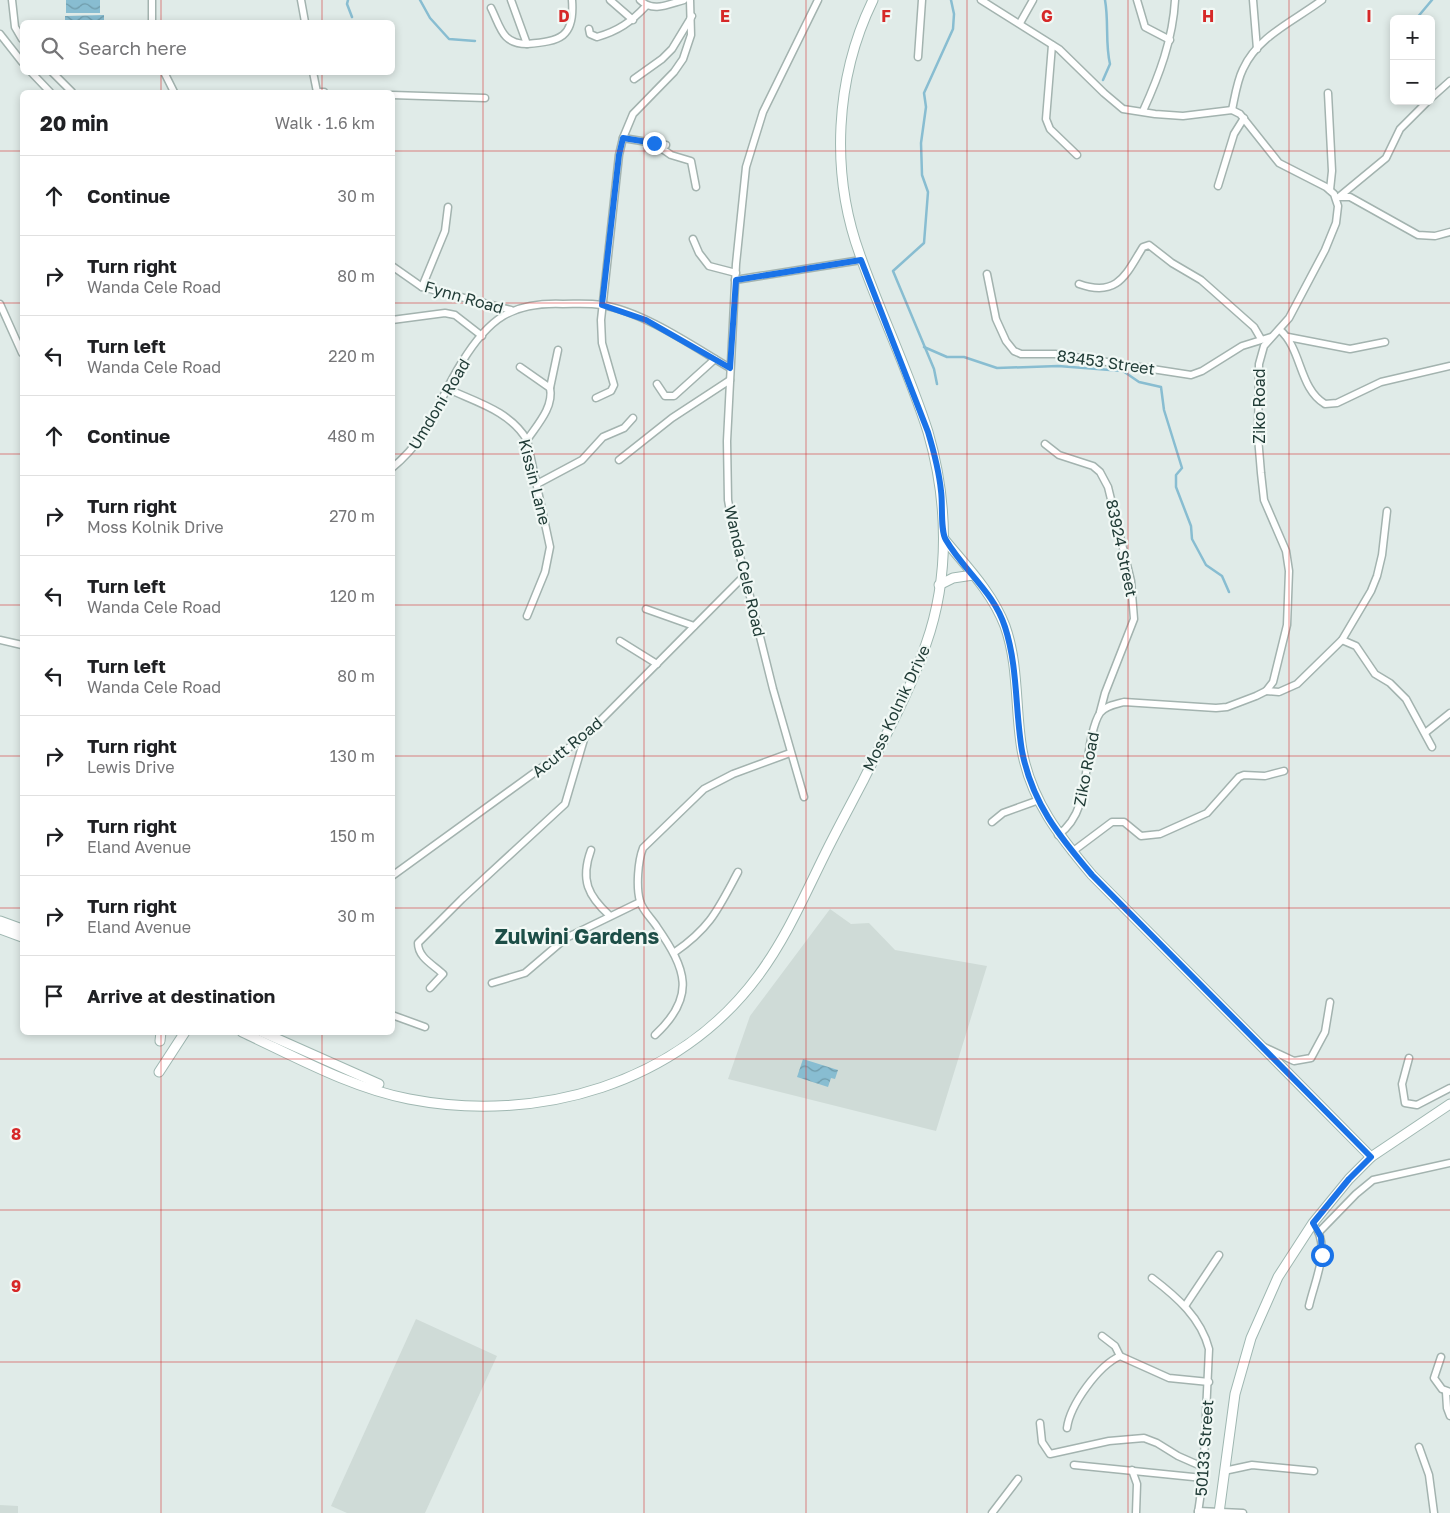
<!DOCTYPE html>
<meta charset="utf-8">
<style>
:root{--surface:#fff;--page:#f2f2f2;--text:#202124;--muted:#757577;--line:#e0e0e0}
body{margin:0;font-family:"Golos Text",sans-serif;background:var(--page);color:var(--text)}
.controls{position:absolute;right:15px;top:15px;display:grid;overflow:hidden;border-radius:8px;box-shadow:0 2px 8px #0003}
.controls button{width:45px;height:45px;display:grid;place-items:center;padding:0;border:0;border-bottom:1px solid var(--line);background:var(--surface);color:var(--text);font:25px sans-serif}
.stop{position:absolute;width:15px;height:15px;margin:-11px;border:4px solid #1a73e8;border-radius:50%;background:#fff}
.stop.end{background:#1a73e8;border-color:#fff;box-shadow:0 1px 5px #0008}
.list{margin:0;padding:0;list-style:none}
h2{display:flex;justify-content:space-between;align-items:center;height:65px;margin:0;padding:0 20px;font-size:21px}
h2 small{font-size:16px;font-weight:400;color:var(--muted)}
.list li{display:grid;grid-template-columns:32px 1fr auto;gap:15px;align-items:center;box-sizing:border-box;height:80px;padding:0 20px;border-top:1px solid var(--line)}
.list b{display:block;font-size:19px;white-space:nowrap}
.list p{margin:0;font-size:16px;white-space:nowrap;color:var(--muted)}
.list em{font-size:16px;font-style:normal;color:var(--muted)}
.icon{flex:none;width:28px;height:28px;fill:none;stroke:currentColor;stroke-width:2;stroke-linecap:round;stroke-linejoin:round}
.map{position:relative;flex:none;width:1450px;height:1513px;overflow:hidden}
.search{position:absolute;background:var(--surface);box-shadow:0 2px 8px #0003;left:20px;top:20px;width:375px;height:55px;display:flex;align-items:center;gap:12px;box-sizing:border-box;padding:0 18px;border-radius:8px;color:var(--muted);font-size:19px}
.panel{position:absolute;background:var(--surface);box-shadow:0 2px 8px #0003;left:20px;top:90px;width:375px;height:945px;border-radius:8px}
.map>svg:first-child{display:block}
</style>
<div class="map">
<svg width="1450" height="1513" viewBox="0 0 1450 1513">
<defs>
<pattern id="water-waves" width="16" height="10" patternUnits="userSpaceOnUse" patternTransform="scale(1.25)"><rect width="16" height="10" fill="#88bdd1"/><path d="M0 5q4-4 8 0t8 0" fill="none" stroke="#6f9baa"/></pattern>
</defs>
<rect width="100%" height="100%" fill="#e0ebe8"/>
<g fill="#cfdbd7">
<polygon points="830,909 851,924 869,923 895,950 987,966 936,1131 728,1079 750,1016"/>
<polygon points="416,1319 497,1356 425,1513 347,1513 331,1506"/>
<polygon points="0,1505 18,1506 18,1513 0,1513"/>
</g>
<g fill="url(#water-waves)">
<rect x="66" y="0" width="34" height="13"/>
<polygon points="104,15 104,22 65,22 65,16"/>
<polygon points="803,1059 838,1070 835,1079 831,1078 828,1087 797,1077"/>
</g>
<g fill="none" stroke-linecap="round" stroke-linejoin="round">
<g stroke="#88bdd1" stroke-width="2.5">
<polyline points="348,0 347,4 352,17"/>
<polyline points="420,0 430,18 449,39 475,41"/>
<polyline points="1416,19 1432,0"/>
<path d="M1103,80L1110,64C1105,43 1109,22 1105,0"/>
<polyline points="924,347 947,357 964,357 997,368 1058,366 1123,371 1139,382 1161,387 1164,410 1182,468 1176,475 1176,487 1191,526 1192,539 1206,565 1222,576 1229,592"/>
<polyline points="937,384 934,369 893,271 924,243 928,192 922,175 921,143 926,107 924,93 953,29 954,14 951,0"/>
</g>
<defs>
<g id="street">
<polyline points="12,0 15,27 22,39"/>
<polyline points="152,0 152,22"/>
<polyline points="301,0 305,22"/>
<path d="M511,0L527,44C560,41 575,38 572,0"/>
<polyline points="610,0 633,20"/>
<path d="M640,0C653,13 669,4 684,0"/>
<path d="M981,0L1059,49L1104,93L1123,109L1155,114L1183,116L1232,110L1240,114L1279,163L1326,187L1334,194L1338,206L1336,223L1325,250L1289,318L1264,346L1259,364L1258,437L1261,473L1264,500L1286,551L1289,571L1287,625L1273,682L1266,691L1256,696L1227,707L1216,708L1124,702C1116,704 1105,706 1100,713C1095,720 1093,731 1091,739C1084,772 1088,814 1058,835"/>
<polyline points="1137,0 1145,27 1170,40"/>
<polyline points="1253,0 1257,49"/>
<path d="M491,8C501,28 502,44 527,44"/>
<polyline points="1020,23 1033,0"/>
<path d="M589,29L590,34L597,37C618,31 631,22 646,6"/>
<polyline points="0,34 22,62"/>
<polyline points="1052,45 1046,119 1050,129 1077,155"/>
<polyline points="918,57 922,0"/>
<polyline points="31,72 50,92"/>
<polyline points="52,72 72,92"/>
<polyline points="164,72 174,92"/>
<polyline points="313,72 317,92"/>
<polyline points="634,79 662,59 672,49 692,16"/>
<polyline points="317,92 324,92"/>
<polyline points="1328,93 1332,171 1330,190"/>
<polyline points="392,95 485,98"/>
<polyline points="1431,98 1450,81"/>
<path d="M1232,110C1235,96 1237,81 1243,69C1258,36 1294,21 1322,0"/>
<path d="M1143,111C1159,76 1173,39 1175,0"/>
<polyline points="623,138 666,145"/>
<polyline points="654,143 671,155 691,161 696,187"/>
<polyline points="1218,186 1234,134 1244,118"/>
<polyline points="1340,196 1386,158 1400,129 1428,101"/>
<polyline points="1339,197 1350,197 1418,235 1435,236 1450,232"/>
<polyline points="693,239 699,253 709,266 736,273"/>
<polyline points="392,266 422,287 511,310"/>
<polyline points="987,274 996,319 1006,341 1014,351 1021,354 1055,354 1191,375 1202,371 1242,346 1271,337"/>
<polyline points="735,280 861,260"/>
<path d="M1079,284C1118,298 1126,274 1143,247L1149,245L1172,263L1201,280L1254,327L1261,339"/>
<polyline points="422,287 445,231 448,207"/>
<polyline points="0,304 22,353"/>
<polyline points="392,320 445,313 455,315 482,336"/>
<path d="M1280,330C1302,349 1299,389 1325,404L1337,403L1381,382L1450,366"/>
<polyline points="1288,337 1350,349 1385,342"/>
<path d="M520,367L550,388C554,407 537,425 527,440"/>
<polyline points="657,384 665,396 674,396 715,359"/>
<polyline points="550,388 558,350"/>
<path d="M448,389C476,402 510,411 527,440L550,547L545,572L527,616"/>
<polyline points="596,398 611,391 614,385 602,343 601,320 619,155 623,138 633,114 674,72 683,59 691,35 690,0"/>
<polyline points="1045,444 1059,455 1093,466 1100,472 1108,487 1131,581 1134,619 1105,693 1100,712"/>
<polyline points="619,460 672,418 730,380"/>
<path d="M392,468C432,435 436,403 462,362C489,318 512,302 563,304C576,304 589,303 601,305C643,311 694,347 730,368"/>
<polyline points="537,484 582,460 603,437 624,428 633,418"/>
<polyline points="646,609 694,626"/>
<polyline points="0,640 22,645"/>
<polyline points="1342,640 1356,646 1375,674 1390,683 1406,699 1432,747"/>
<polyline points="620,641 657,664"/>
<polyline points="1266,691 1279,692 1297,684 1342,640 1371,591 1377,576 1382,555 1387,511"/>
<polyline points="1425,733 1450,713"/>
<polyline points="804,797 773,689 733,528 728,500 727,441 736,264 746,167 763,112 818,0"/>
<polyline points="992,822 1003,813 1039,800"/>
<path d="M591,850C580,880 588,896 610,916"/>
<polyline points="1072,852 1112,822 1124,822 1141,836 1160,834 1207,813 1239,777 1244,775 1265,776 1284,771"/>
<polyline points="392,876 585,736 744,576"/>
<path d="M675,952C711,927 718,909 738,872"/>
<polyline points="492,983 525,973 566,938 640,902"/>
<path d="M430,988L443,974C434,965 418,958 418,943L462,899L565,804L585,736"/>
<polyline points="392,1015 425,1027"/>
<path d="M655,1035C697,996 686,969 657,927C652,919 642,910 640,901C636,887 638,861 643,848L704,789L733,774L790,753"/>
<polyline points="1264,1047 1294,1061 1311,1058 1325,1032 1330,1002"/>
<polyline points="1409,1058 1402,1084 1405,1103 1417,1105 1450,1088"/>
<polyline points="1320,1231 1356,1194 1373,1180 1450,1163"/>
<path d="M1152,1278C1177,1297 1201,1318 1209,1349L1203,1478L1198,1513"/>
<polyline points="1185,1306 1219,1255"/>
<path d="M1309,1306C1315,1279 1332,1247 1313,1223"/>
<polyline points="1102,1336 1115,1346 1120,1356"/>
<polyline points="1441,1357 1434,1378 1442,1389 1450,1392"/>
<polyline points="1446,1392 1447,1408 1450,1416"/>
<polyline points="1040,1423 1042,1442 1050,1454 1109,1441 1144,1438 1157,1443 1178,1456 1203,1467"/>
<path d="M1067,1428C1070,1405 1098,1366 1120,1356L1169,1378L1209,1382"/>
<polyline points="1419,1447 1429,1475 1434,1513"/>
<polyline points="1074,1465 1203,1478"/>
<polyline points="1132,1470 1137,1484 1136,1513"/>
<polyline points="1224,1471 1252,1465 1314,1471"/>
<polyline points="1198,1511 1243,1513"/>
<polyline points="992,1513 1018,1479"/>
</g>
<g id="secondary">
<path d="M944,539C966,566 992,592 1005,626C1019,665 1015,710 1022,750C1031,801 1060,837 1092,875L1371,1157"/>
<polyline points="939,585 953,578 973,575"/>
<polyline points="0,921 22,929"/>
<polyline points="0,929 22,937"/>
<path d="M242,1032C296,1057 351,1088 409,1099C538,1124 678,1084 758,976C787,937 806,892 828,848C839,826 851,804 863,781C885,736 910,692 926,644C950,576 948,501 928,432C909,372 881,315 860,255C830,173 835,78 873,0"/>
<polyline points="262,1032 379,1084"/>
<polyline points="160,1041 161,1032"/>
<polyline points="159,1072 185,1032"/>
<polyline points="1219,1513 1235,1394 1251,1338 1278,1277 1313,1223 1349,1179 1371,1157 1450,1104"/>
</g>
</defs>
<use href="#street" stroke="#a3b3af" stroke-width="9"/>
<use href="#secondary" stroke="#9fb7b1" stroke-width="11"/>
<use href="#street" stroke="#fff" stroke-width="6"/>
<use href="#secondary" stroke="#fff" stroke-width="9"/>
</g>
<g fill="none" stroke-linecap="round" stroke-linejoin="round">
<path stroke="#1a73e8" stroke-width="6" d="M654,143L623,138L619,155L602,305L646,320L730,368L736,280L861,260L928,432C934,452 939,471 941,491C943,503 940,531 946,540C964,571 994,592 1005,627C1018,667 1015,710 1022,751C1032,803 1059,836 1092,875L1371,1157L1349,1179L1313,1223L1321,1237L1322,1255"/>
</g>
<path fill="none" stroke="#d62828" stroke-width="1" stroke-opacity="0.55" d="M161,0V22M322,0V22M483,0V1513M644,0V1513M806,0V1513M967,0V1513M1128,0V1513M1289,0V1513M161,72V92M322,72V92M0,151H22M392,151H1450M0,303H22M392,303H1450M0,454H22M392,454H1450M0,605H22M392,605H1450M0,756H22M392,756H1450M0,908H22M392,908H1450M161,1032V1513M322,1032V1513M0,1059H1450M0,1210H1450M0,1362H1450"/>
<g text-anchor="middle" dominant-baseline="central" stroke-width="4.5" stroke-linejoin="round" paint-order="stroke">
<g font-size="16" fill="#213c37" stroke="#f1f8f5">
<text transform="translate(464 297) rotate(16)">Fynn Road</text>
<text transform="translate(1106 362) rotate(8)">83453 Street</text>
<text transform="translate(439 404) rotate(-59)">Umdoni Road</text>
<text transform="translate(1259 406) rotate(-90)">Ziko Road</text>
<text transform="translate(535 482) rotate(76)">Kissin Lane</text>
<text transform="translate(1122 548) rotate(78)">83924 Street</text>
<text transform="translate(745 571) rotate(77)">Wanda Cele Road</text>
<text transform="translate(896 708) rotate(-65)">Moss Kolnik Drive</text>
<text transform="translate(567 747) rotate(-39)">Acutt Road</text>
<text transform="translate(1086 769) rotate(-79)">Ziko Road</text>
<text transform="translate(1204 1448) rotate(-86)">50133 Street</text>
</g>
<g font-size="21" font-weight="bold" fill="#1d4e47" stroke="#f1f8f5">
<text x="577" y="936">Zulwini Gardens</text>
</g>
</g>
<g font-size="16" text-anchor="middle" font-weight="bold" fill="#d62828" stroke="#f1f8f5" stroke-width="4.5" stroke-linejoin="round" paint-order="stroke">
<text x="564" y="22">D</text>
<text x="725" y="22">E</text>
<text x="886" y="22">F</text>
<text x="1047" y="22">G</text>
<text x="1208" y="22">H</text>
<text x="1369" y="22">I</text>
<text x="16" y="1140">8</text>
<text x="16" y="1292">9</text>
</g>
</svg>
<div class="controls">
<button>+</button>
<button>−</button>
</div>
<div class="stop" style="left:1322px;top:1255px"></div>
<div class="stop end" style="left:654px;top:143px"></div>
<div class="search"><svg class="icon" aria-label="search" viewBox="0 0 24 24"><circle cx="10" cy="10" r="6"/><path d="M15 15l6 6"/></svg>Search here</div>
<section class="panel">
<h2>20 min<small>Walk · 1.6 km</small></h2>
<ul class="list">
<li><svg class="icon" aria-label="ahead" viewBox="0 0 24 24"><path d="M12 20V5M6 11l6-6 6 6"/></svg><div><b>Continue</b></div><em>30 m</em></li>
<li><svg class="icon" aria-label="right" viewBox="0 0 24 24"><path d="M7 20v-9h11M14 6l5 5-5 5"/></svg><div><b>Turn right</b><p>Wanda Cele Road</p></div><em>80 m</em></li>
<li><svg class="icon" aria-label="left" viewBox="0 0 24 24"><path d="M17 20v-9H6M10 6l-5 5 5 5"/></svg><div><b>Turn left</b><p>Wanda Cele Road</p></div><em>220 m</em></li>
<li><svg class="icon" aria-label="ahead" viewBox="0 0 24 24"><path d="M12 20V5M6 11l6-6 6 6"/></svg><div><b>Continue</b></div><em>480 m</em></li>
<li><svg class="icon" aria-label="right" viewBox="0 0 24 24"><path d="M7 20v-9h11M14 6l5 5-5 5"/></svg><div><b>Turn right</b><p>Moss Kolnik Drive</p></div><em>270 m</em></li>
<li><svg class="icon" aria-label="left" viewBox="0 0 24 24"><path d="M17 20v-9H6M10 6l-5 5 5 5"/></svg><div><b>Turn left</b><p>Wanda Cele Road</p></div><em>120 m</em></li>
<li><svg class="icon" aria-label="left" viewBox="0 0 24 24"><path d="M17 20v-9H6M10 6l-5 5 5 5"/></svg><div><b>Turn left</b><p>Wanda Cele Road</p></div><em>80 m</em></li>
<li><svg class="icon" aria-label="right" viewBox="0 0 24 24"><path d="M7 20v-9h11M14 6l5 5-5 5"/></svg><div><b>Turn right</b><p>Lewis Drive</p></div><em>130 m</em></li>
<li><svg class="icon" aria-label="right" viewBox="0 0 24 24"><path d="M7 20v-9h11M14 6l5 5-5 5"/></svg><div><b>Turn right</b><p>Eland Avenue</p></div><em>150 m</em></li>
<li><svg class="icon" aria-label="right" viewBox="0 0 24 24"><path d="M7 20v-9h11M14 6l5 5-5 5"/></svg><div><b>Turn right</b><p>Eland Avenue</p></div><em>30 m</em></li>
<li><svg class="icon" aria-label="arrive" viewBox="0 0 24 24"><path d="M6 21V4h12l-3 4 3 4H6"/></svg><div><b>Arrive at destination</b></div></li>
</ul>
</section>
</div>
